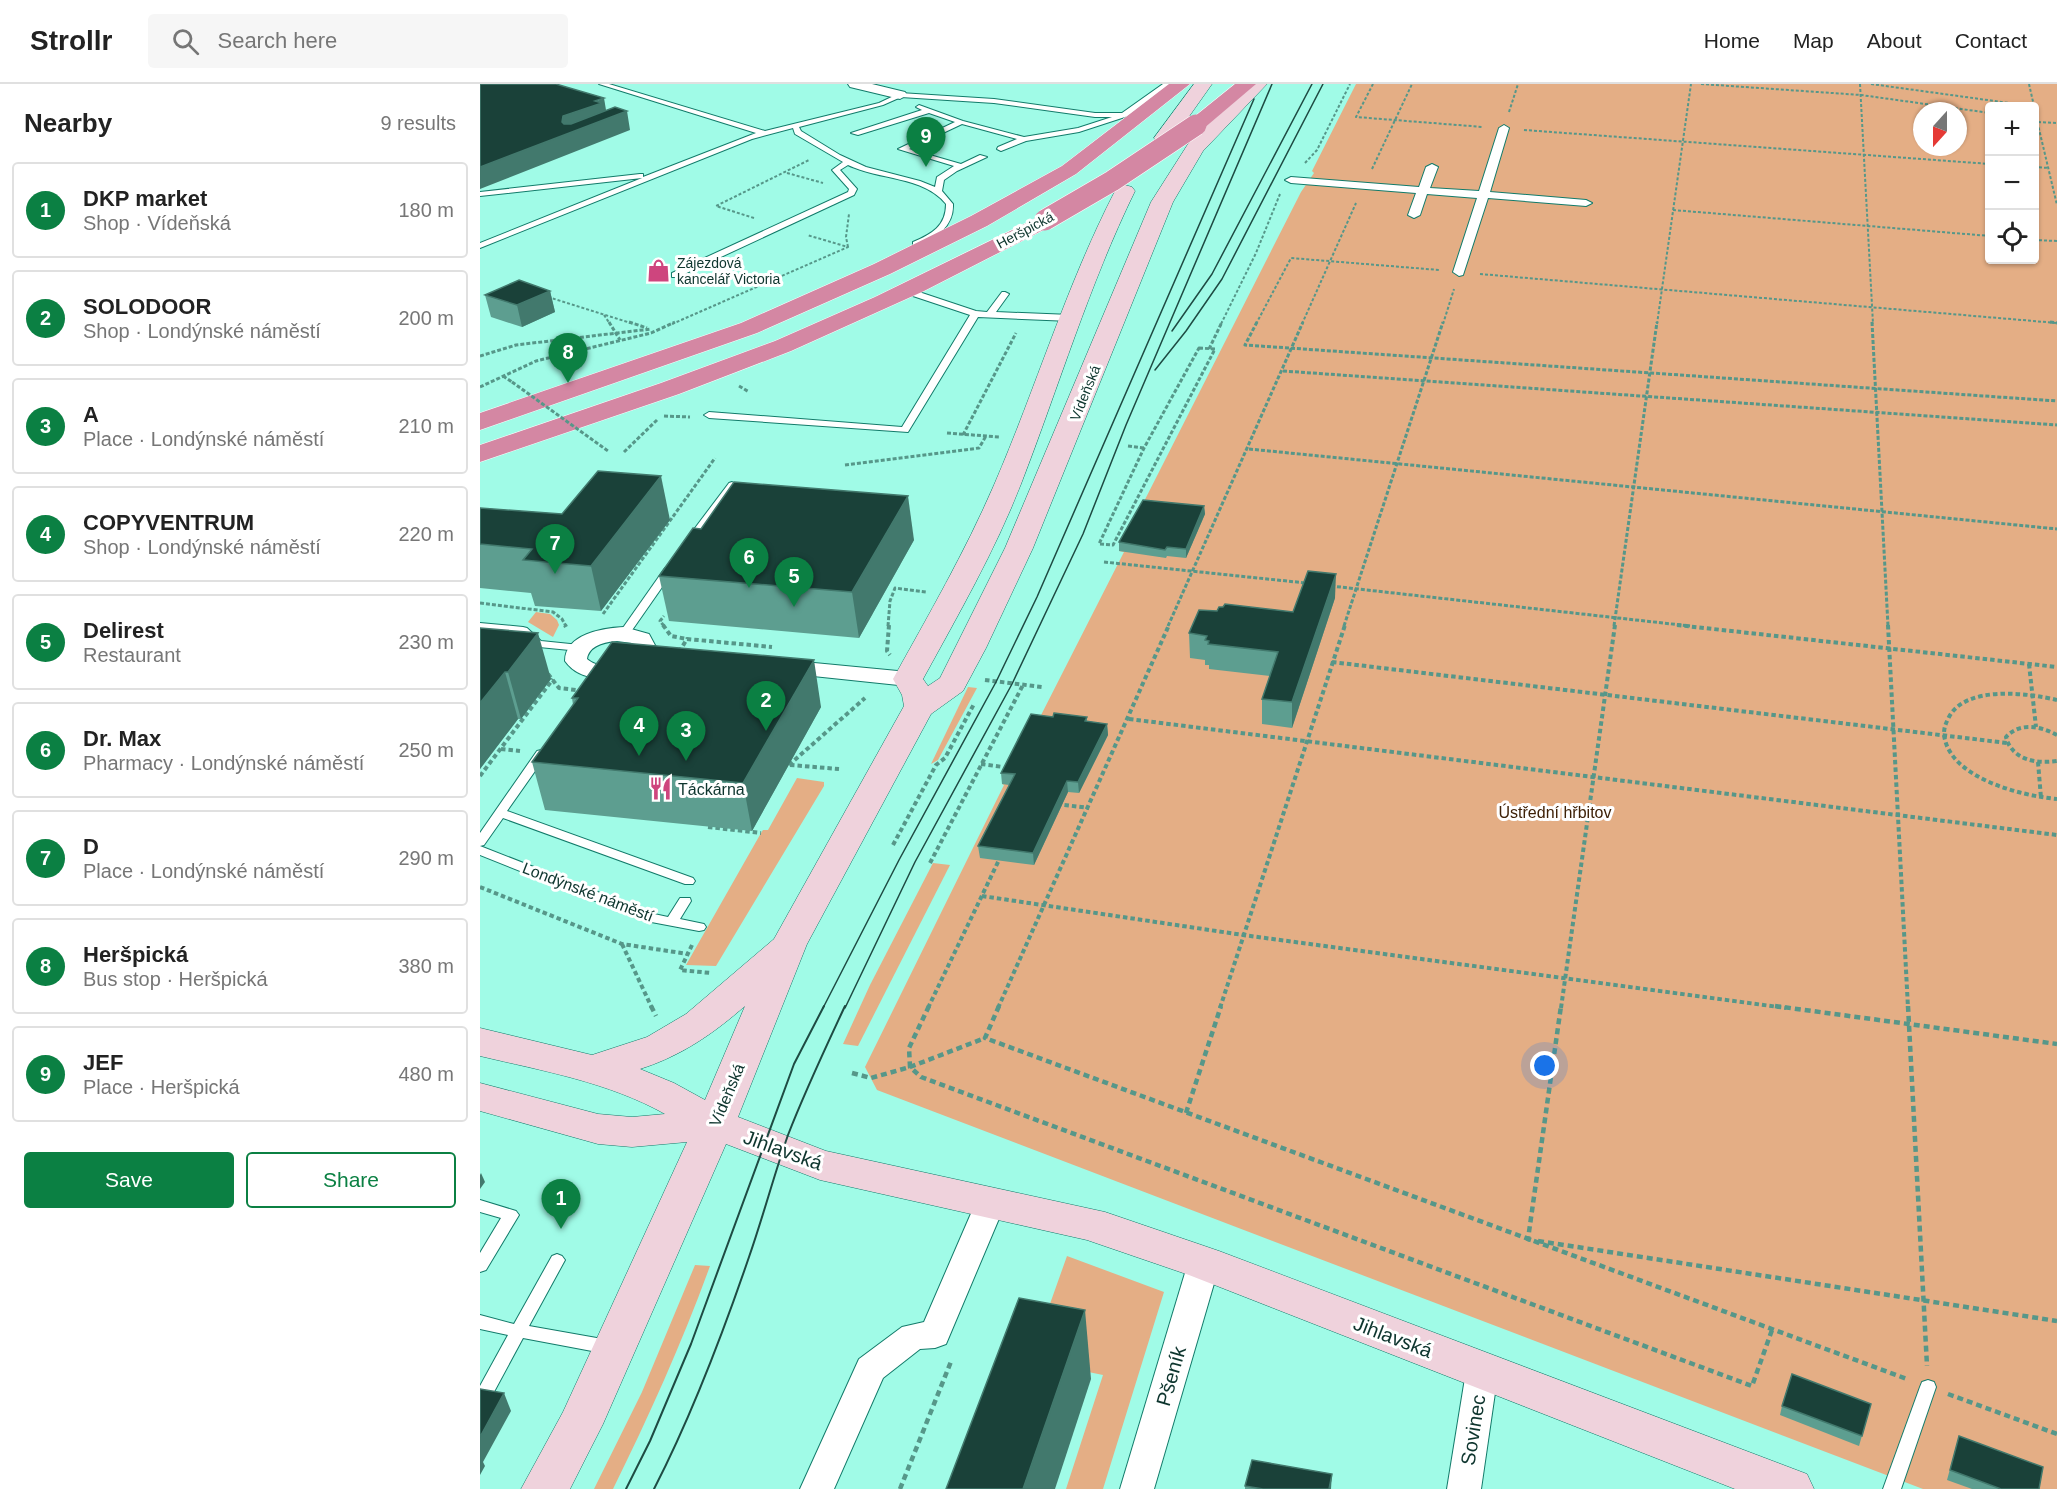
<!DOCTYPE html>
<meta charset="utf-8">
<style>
:root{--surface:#fff;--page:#f6f6f6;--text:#222;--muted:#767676;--line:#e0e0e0;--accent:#0b8043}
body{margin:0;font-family:Helvetica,sans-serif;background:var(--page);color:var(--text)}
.controls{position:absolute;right:18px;top:18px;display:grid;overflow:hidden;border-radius:6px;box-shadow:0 2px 4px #0004}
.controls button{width:54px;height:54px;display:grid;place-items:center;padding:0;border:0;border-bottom:2px solid var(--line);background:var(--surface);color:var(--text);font:30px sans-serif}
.compass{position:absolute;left:1433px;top:18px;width:54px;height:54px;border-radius:50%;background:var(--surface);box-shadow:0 2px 4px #0004;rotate:201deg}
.you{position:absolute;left:1065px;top:982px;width:21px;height:21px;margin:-15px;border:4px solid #fff;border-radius:50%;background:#1a73e8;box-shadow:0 0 0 9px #1a73e833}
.badge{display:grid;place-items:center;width:39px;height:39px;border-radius:50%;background:var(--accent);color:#fff;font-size:20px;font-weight:700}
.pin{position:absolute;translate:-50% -50px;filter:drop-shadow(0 2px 3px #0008)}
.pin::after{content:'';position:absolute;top:32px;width:21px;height:18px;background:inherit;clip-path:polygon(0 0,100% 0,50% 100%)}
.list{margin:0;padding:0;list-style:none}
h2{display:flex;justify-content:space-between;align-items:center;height:78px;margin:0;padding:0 24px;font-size:26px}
h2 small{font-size:20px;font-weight:400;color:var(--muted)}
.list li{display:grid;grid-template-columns:39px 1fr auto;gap:18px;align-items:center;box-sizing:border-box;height:96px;margin:0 12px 12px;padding:0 12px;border:2px solid var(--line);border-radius:6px}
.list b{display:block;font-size:22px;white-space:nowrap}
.list p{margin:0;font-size:20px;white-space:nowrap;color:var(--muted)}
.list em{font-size:20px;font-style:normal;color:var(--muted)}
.actions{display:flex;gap:12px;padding:18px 24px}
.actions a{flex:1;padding:14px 0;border:2px solid var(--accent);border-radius:6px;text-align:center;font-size:21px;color:var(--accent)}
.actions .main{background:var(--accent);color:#fff}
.icon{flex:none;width:33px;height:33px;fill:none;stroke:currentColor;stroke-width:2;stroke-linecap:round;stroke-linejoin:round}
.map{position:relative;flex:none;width:1577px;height:1405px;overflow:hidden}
header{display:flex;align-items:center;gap:36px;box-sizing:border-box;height:84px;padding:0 30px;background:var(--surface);border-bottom:2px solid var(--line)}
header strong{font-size:28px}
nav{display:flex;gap:33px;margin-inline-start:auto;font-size:21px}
.search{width:420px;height:54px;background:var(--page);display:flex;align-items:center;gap:15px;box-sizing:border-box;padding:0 21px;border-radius:6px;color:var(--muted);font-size:22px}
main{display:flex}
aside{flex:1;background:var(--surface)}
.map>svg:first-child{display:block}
</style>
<header>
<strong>Strollr</strong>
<div class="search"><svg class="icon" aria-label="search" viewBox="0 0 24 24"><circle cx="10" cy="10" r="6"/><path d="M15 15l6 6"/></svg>Search here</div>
<nav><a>Home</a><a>Map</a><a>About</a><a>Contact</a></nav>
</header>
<main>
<aside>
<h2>Nearby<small>9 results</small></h2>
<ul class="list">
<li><span class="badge">1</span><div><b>DKP market</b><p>Shop · Vídeňská</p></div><em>180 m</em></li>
<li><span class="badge">2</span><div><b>SOLODOOR</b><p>Shop · Londýnské náměstí</p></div><em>200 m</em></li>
<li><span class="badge">3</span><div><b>A</b><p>Place · Londýnské náměstí</p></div><em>210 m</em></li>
<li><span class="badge">4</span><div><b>COPYVENTRUM</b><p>Shop · Londýnské náměstí</p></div><em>220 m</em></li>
<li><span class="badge">5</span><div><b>Delirest</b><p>Restaurant</p></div><em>230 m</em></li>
<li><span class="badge">6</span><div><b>Dr. Max</b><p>Pharmacy · Londýnské náměstí</p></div><em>250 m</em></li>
<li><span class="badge">7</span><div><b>D</b><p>Place · Londýnské náměstí</p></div><em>290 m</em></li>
<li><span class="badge">8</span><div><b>Heršpická</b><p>Bus stop · Heršpická</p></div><em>380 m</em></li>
<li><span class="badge">9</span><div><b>JEF</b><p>Place · Heršpická</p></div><em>480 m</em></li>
</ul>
<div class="actions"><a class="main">Save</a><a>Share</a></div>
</aside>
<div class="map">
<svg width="1577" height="1405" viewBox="0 0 1577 1405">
<rect width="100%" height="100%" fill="#a0fbe7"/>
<g fill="#e4ae85" fill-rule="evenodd">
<path d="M876,0H1577V1405H1443L397,1006L385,983L524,701L522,700L556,641L644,468L639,467L647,451L821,108L834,89L832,87ZM1510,22H1554V176H1510ZM1442,27H1478V63H1442Z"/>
<polygon points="56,528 70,530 77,536 79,541 73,553 48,538"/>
<polygon points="488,603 497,604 458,676 451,680"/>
<polygon points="317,694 344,698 344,702 236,882 206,881 281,749 283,746 288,746"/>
<polygon points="453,779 470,781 378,962 363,960 390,901"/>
<polygon points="587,1172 684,1208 623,1405 586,1405 623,1291 550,1276"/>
<path d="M215,1181L230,1182C202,1259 169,1332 133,1405H114L162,1308Z"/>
</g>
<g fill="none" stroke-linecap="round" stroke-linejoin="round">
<defs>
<g id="service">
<path d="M119,0H129L285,47L399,19L420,9L514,15L615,29H642L683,0H690L648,32L599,48L546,57L521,67L517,65L518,63L537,55L482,40L429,65L481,80L500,71L507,73L477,87L464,96L462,107L473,120C474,142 456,155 436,162H433V158C452,150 466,142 466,120C444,92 398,96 368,81L360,86L377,105L374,111L198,193H192V189L368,108L369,105L352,86L363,78L315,50L313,44L272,55L0,164V159L162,94L0,112V108L160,90H163V93L276,49ZM421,13L514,19L615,33H632L598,44L544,53L483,37L439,21L436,23L442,26L371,49L378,51L449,29L475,38L418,65L474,82L457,93L455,103L440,97L386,83L360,71L321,47L319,43L403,21Z"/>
<polygon points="424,205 430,205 496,227 507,228 522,208 525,208 529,210 516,228 591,231 595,234 591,237 498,233 428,348 229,334 224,331 229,328 422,343 490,231 424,209"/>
<polygon points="252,398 257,401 214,460 206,460 206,456 249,399"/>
<polygon points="189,483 194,486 148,552 140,552 139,550 140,548 185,484"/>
<polygon points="0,539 43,543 47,544 61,557 100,561 105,564 100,567 59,563 48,566 43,563 51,559 40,549 0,545"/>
<polygon points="61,666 67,670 27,727 213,794 215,797 213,800 205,800 23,734 4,761 0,762 0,749 57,667"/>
<polygon points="0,762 174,830 188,833 200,814 210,814 211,817 200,835 224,840 226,843 224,846 219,847 166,837 0,771"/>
<polygon points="0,1116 36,1127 39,1131 6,1186 0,1188 0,1169 21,1134 0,1128"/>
<polygon points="77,1170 82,1172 85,1176 49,1242 128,1256 134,1258 136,1263 134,1268 128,1270 43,1254 8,1319 0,1320 0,1302 28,1251 0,1245 0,1231 34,1240 72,1172"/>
<polygon points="1448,1296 1454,1298 1456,1303 1421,1405 1403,1405 1440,1303 1442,1298"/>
</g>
<polygon id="pedestrian" points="1024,41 1029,44 1010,108 1106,116 1112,119 1106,122 1008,114 983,191 979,192 973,188 997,114 947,110 940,131 934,134 928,131 936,109 811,99 805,96 811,93 939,103 946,83 952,80 958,83 950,104 999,107 1019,44"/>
<g id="minor">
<polygon points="368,0 392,0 425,8 427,11 420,15 370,3"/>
<path d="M144,543L169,550L177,565C173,572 169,578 162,583C141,599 101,600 85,577C85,550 123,544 144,543ZM137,557L152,559L155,565C144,579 122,588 107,575C109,561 125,558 137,557Z"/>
<polygon points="303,576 428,588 436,590 439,595 436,600 428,602 295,588 292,583 295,578"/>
<polygon points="511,1106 522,1110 526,1118 466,1260 455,1264 440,1265 403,1294 354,1405 320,1405 379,1275 422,1243 444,1238 496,1118 500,1110"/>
<polygon points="724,1167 735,1170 740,1179 674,1405 640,1405 708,1179 713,1170"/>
<polygon points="1002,1274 1014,1278 1018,1288 1001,1405 967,1405 986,1288 990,1278"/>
</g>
<g id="secondary">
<polygon points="714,0 732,0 691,58 677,58 674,54"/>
<path d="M767,0H787L723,67L693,118L553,464L506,564L483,607L451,630L327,860L258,1033L346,1067L625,1128L739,1167L1327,1390L1334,1405H1255L709,1191L607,1156L340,1096L246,1060L123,1340L90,1405H41L83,1328L207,1058L152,1063L118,1060L0,1027V999L118,1030L152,1033L185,1030C128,998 63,987 0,972V944L112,971L167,953L206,930L294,855L424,622L422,611L413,595C448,532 485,468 514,401C556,304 586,202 635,107L638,103L645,101L652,103L655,107C609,201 579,302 541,400C515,467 478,531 443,595L448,602L460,594L525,464L671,118L708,60ZM265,922L225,1016L194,999L160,985C201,972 233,950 265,922Z"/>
</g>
<g id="trunk">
<polygon points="689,0 710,0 596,90 507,142 410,190 277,249 0,346 0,329 261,239 394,180 491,132 582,82"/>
<polygon points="755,0 776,0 723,45 709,45 706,41 709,37"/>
<polygon points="565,130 573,131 576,136 573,141 444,207 311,267 199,310 0,378 0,361 181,299 295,257 395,213"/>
</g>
</defs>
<use href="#service" stroke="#127b6a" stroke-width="2"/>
<use href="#pedestrian" stroke="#127b6a" stroke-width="2"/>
<use href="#minor" stroke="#127b6a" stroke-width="2"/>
<use href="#secondary" stroke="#127b6a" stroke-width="1"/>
<use href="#trunk" stroke="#fff" stroke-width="1"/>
<g stroke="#569789" stroke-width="2" stroke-dasharray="3 2" stroke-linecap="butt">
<polyline points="893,0 876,33 1003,43"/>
<polyline points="1221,0 1381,11 1510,29"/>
<polyline points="1380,0 1393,240"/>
<polyline points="1391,0 1551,22"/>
<polyline points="1549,0 1554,22"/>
<polyline points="1554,24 1577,121"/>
<polyline points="1029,28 1038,0"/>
<polyline points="1558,38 1577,39"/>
<polyline points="1044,46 1510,80"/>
<polyline points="825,79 837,66 870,0"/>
<polyline points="1554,83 1569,84"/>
<polyline points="892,85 932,0"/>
<polyline points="307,89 343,99"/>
<polyline points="1193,126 1510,152"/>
<polyline points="274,134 236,122 329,76"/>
<polyline points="1554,156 1577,157"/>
<polyline points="368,163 366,153 369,130"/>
<polyline points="1000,190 1577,239"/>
<polyline points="68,213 154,240"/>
<polyline points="124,231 130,240"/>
<polyline points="192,240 368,163 327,151"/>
<polyline points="741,240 776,169 800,110"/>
<polyline points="776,240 811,174 959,186"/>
<polyline points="822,240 876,119"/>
<polyline points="963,240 974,205"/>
<polyline points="1177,240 1211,0"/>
</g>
<g stroke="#569789" stroke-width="3" stroke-dasharray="4 2" stroke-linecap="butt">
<polyline points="129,238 140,256"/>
<polyline points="149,238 167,244"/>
<polyline points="777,238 765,261 1577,317"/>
<polyline points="1392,238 1408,542"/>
<polyline points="1570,238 1577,239"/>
<polygon points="719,264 735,265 633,461 619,460 664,364"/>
<polyline points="729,265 742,238"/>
<polyline points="0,272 36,261 171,245"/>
<polyline points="803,287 1577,341"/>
<polyline points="23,292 32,298"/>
<polyline points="259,302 269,308"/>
<polyline points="0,303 56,277 171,249 195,238"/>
<polyline points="184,332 210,333"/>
<polyline points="467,349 519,353"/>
<polyline points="483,351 536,249"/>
<polyline points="648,362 664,364"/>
<polyline points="769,365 1577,445"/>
<polyline points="144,368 178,335"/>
<polyline points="365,381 499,364 506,352"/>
<polyline points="624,478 826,499"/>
<polyline points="851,502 1210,542"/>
<polyline points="0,519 73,528 82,535 86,542"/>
<polyline points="123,530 235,374"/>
<polyline points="184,542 180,537 184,532"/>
<polyline points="408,542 410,517 415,504 446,508"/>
<polyline points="688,542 823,238"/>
<polyline points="864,542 963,238"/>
<polyline points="1134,542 1177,238"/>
</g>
<g stroke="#569789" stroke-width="4" stroke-dasharray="4.5 3" stroke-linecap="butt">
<polyline points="85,541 86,543"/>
<polyline points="183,541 191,552 207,555"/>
<polyline points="409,541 407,567 410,571"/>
<polyline points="1197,541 1577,583"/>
<polyline points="1408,541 1428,924"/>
<polyline points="199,568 207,555 292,563"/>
<polyline points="852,578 1527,659"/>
<polyline points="1549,580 1556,643"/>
<polyline points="68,590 79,604 96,606"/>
<polyline points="505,596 562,603"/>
<path d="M1577,616C1548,609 1486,601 1469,633C1466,639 1464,643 1464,650C1468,694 1542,712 1577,715"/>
<polyline points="649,635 1577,751"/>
<path d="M1577,651C1560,642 1540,638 1526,653C1532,676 1556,680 1577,677"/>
<polyline points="21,665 40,667"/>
<polyline points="1558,678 1561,714"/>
<polyline points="501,680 523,683"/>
<polyline points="309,681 385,614"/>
<polyline points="310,681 359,685"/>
<polyline points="0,692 73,595"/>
<polyline points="577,720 609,724"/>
<polyline points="228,743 281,749"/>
<polyline points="413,761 456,681 465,674 494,620"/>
<polyline points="450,779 543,601"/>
<polyline points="0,803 142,860 208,870"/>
<polyline points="502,812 763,851 1306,924"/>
<polyline points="142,860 172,924"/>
<polyline points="212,861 200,886 231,889"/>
<polyline points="448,924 519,776"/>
<polyline points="518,924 689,541"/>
<polyline points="740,924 865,541"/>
<polyline points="1081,924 1135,541"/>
</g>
<g stroke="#569789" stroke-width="4.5" stroke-dasharray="6 4" stroke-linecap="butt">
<polyline points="171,922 176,932"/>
<polyline points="449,922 429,964 430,983 441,993 1272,1302 1292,1246"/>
<polyline points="519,922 505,954 1427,1295"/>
<polyline points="1295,922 1577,960"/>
<polyline points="1428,922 1447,1282"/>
<polyline points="372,989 391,994 430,983 505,954"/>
<polyline points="706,1029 741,922"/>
<polyline points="1051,1156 1048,1155 1081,922"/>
<polyline points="1058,1157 1577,1237"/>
<polyline points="1468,1310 1577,1350"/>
<polyline points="420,1405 472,1275"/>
</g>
<use href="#service" fill="#fff" fill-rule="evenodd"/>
<use href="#pedestrian" fill="#fff" fill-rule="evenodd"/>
<use href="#minor" fill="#fff" fill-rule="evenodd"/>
<use href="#secondary" fill="#efd2dc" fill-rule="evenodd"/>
<use href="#trunk" fill="#d487a3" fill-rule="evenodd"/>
<g stroke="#1e4b43" stroke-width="1.5">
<polyline points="692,247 732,190 832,0"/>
<polyline points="675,286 706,247 742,195 843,0"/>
<polyline points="343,924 419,776 516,598 557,513 774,15"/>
<polyline points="365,924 435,778 532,600 603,450 646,341 792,0"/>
</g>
<g stroke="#1e4b43" stroke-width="2">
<polyline points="146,1405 170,1357 211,1260 314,980 344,922"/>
<path d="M174,1405C212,1331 242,1252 269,1173C283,1133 294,1091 308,1051C325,1007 345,965 365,922"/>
</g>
<defs>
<polyline id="trunk-bridge" points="565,136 632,97 716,41"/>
</defs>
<use href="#trunk-bridge" stroke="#fff" stroke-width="22" stroke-linecap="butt"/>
<polyline stroke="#569789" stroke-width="3" stroke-dasharray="4 2" stroke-linecap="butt" points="32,298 128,367"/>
<use href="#trunk-bridge" stroke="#d487a3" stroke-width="21"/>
</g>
<g fill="#5d9e90">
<polygon points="70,207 75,228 42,243 11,233 5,211"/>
<polygon points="724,422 725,430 706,474 687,472 686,474 639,467 639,458"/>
<polygon points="0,424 82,430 190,436 121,527 55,522 51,509 0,504"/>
<polygon points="434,456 379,554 189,537 179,492"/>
<polygon points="855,514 812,644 782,640 782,615 790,592 729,585 729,581 725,581 725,576 710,574 709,549 737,527 813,528"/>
<polygon points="0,544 71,595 41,635 38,635 0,685"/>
<polygon points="92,614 341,623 272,747 65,726 52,678 93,621"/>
<polygon points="607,633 607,637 627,640 628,651 599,709 588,708 554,781 500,774 498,762 529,701 522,700 521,689"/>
<polygon points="1391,1320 1379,1362 1300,1331 1302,1322"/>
<polygon points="1479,1352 1559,1405 1492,1405 1467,1396"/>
<polygon points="765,1402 851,1405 765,1405"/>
</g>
<g fill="#42796d">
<polygon points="124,14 127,32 147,27 150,46 0,105 0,83 82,38 83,32"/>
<polygon points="70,207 75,228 42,243 37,221"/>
<polygon points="181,392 190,436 121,527 111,482"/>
<polygon points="428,412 434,456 379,554 372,508"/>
<polygon points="724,422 725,430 706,474 706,465"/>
<polygon points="856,490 855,514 812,644 812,618"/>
<polygon points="58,549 71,595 41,635 28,588"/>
<polygon points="334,576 341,623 272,747 263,699"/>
<polygon points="25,588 38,635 0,685 0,619"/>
<polygon points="627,640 628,651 599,709 598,698"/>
<polygon points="587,697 588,708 554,781 553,769"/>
<polygon points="1,1089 5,1098 0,1105 0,1091"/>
<polygon points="605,1226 611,1295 575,1405 543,1405"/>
<polygon points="24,1309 31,1327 3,1378 5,1382 0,1391 0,1353"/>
<polygon points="852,1390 851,1405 849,1405"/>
</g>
<g fill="#1a4139" stroke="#42796d" stroke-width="1.5">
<polygon points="0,0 76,0 124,14 115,17 122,19 83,32 82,38 84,40 91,40 135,23 147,27 0,83"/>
<polygon points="39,196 70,207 37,221 5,211"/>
<polygon points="118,387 181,392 111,482 43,476 52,465 0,460 0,424 82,430"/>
<polygon points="254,398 428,412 372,508 179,492 213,444 221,445"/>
<polygon points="663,416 724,422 706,465 687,463 685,466 639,458"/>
<polygon points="828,487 856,490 812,618 782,615 798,568 728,560 729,557 725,556 727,552 709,549 719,526 737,527 739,523 743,523 745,520 813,528"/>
<polygon points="0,544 58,549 28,588 25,588 0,619"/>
<polygon points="132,558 334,576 263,699 52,678 98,614 92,614"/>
<polygon points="574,629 607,633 605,637 627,640 598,698 587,697 553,769 498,762 535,690 521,689 551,630 573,633"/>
<polygon points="539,1214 605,1226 543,1405 466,1405"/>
<polygon points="1312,1290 1391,1320 1382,1352 1302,1322"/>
<polygon points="0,1305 24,1309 0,1353"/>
<polygon points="1479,1352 1563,1383 1559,1405 1521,1405 1470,1386"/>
<polygon points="772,1376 852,1390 849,1405 783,1405 765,1402"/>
</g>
<defs>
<symbol id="shop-bare" viewBox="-9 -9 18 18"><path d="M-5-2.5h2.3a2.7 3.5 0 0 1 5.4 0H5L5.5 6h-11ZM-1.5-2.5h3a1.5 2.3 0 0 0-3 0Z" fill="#ce457e" stroke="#fff" stroke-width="2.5" paint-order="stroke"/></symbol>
<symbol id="restaurant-bare" viewBox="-9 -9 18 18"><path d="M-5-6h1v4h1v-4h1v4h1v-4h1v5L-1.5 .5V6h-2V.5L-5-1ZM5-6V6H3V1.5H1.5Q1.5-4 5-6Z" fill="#ce457e" stroke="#fff" stroke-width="2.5" paint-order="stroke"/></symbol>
</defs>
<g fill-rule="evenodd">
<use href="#shop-bare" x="162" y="170" width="33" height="33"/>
<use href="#restaurant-bare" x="164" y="688" width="33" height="33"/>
</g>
<g text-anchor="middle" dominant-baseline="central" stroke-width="6" stroke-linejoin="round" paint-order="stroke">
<g font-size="14" fill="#0e352e" stroke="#fff">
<text transform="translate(545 146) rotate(-28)">Heršpická</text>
<text transform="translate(605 309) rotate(-68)">Vídeňská</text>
</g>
<g font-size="14" fill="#0e352e" stroke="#fff" text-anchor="start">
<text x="197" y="179">Zájezdová<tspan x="197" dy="16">kancelář Victoria</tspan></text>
</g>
<g font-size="16" fill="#0e352e" stroke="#fff" text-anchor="start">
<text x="198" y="705">Táckárna</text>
</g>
<g font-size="16" fill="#3e2107" stroke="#fff">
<text x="1075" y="728">Ústřední hřbitov</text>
</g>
<g font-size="16" fill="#0e352e" stroke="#fff">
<text transform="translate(108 808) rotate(21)">Londýnské náměstí</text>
<text transform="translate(247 1011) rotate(-67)">Vídeňská</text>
</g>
<g font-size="20" fill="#0e352e" stroke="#fff">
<text transform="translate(303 1066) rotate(20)">Jihlavská</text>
<text transform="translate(913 1253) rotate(21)">Jihlavská</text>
<text transform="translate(691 1292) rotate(-74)">Pšeník</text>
<text transform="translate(993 1346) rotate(-81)">Sovinec</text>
</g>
</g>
</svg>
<div class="controls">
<button>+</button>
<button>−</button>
<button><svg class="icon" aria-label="locate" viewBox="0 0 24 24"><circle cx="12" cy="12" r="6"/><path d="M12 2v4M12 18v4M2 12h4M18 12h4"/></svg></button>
</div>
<svg class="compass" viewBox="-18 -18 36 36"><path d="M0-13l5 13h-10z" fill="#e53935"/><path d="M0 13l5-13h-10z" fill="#767676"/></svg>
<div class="you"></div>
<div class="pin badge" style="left:81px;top:1145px">1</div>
<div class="pin badge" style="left:286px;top:647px">2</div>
<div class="pin badge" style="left:206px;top:677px">3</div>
<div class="pin badge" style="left:159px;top:672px">4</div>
<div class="pin badge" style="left:314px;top:523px">5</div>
<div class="pin badge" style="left:269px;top:504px">6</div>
<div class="pin badge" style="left:75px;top:490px">7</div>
<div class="pin badge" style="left:88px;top:299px">8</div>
<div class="pin badge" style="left:446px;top:83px">9</div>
</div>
</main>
